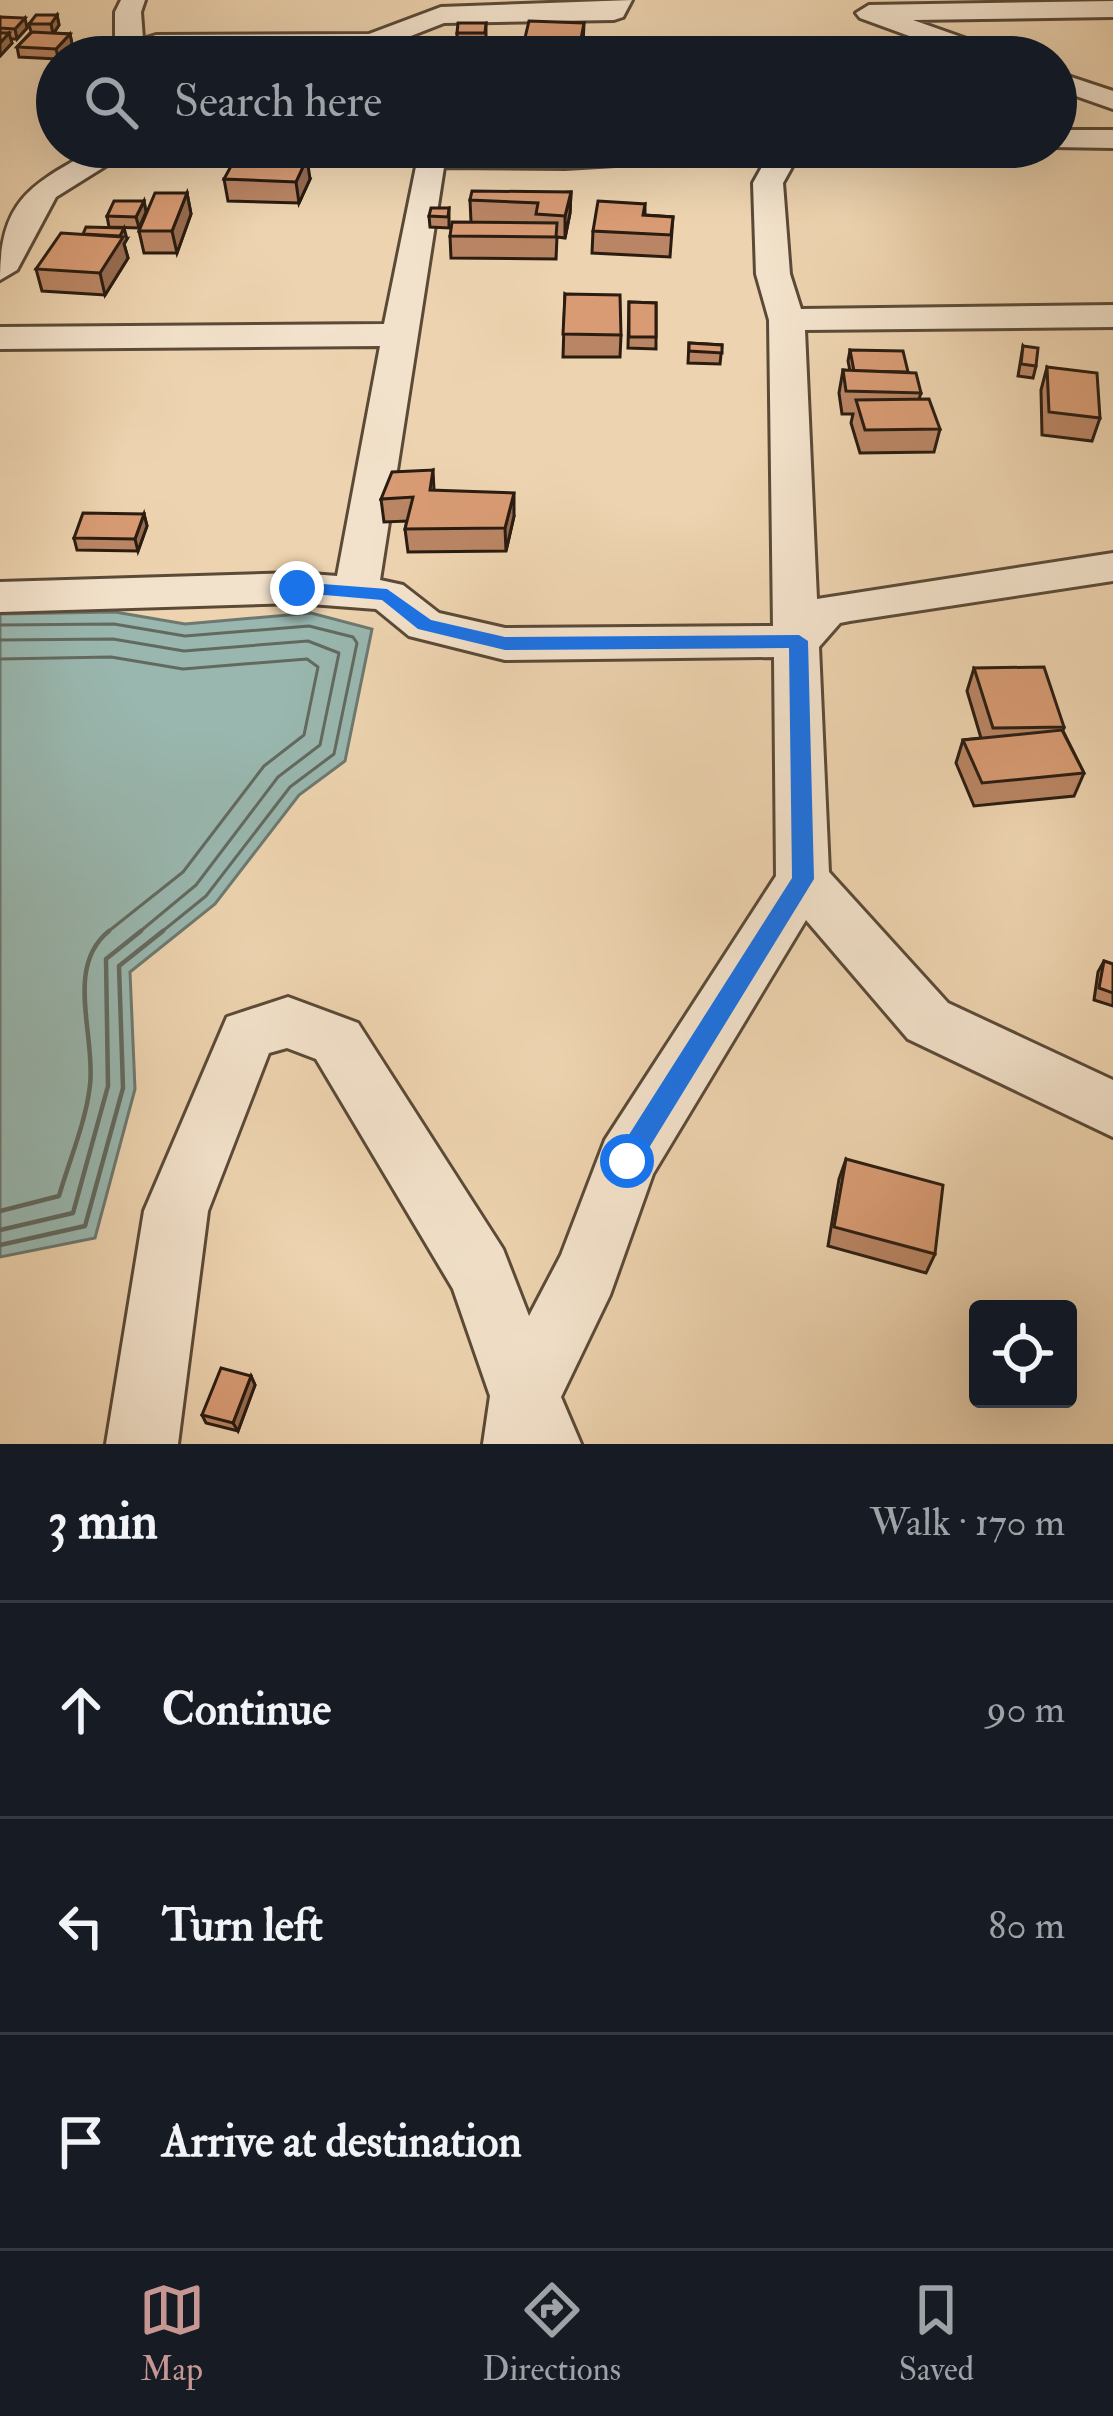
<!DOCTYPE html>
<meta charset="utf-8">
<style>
:root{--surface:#171b24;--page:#20242c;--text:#f1f3f6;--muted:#9ea1a6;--line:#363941;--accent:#c59692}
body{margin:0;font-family:"IM FELL Double Pica",serif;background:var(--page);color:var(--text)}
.controls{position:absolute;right:36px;bottom:36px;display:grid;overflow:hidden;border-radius:12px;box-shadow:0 12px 48px #0002}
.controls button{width:108px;height:108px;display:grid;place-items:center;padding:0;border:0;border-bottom:3px solid var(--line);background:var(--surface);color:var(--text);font:60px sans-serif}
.stop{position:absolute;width:36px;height:36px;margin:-27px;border:9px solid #1a73e8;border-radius:50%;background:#fff}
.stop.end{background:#1a73e8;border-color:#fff;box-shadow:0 3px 12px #0008}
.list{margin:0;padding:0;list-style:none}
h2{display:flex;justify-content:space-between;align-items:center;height:156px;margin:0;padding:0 48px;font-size:51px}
h2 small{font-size:39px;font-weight:400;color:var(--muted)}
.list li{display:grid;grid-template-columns:78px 1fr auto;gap:36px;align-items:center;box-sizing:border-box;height:216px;padding:0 48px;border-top:3px solid var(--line)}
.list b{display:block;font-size:45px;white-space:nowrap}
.list em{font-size:39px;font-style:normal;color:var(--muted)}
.icon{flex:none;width:66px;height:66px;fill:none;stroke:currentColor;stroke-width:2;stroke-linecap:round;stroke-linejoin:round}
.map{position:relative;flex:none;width:1113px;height:1444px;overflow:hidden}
.search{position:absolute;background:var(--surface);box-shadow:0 12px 48px #0002;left:36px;right:36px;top:36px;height:132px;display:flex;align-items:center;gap:30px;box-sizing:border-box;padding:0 42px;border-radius:66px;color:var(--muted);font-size:45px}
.sheet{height:804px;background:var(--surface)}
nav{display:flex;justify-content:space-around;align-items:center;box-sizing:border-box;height:168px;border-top:3px solid var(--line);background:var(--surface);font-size:33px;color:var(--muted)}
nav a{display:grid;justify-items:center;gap:6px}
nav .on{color:var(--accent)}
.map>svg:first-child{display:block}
</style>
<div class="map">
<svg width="1113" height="1444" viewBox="0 0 1113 1444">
<rect width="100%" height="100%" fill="#edd3af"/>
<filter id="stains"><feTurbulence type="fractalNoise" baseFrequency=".00167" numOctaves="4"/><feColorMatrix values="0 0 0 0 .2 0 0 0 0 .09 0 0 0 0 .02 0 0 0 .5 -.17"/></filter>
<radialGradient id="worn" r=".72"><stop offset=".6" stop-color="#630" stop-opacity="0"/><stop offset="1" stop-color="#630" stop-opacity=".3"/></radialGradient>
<polygon fill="#99b7af" stroke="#6d7970" stroke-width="3" points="115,612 185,624 311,613 372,629 345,761 299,795 215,904 130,972 135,1089 95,1238 0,1257 0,614"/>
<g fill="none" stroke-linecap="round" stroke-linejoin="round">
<g stroke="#626a60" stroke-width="3">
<polyline points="0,625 114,624 185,636 309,626 353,637 357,643 334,754 290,787 206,896 159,934"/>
<polyline points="0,640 113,639 184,651 308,641 339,653 320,745 278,777 196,885 137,934"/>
<polyline points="0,659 111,657 183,669 307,659 318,667 304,735 264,766 183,872 105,934"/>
</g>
<g stroke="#626a60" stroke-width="4.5">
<path d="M0,1211L59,1196C69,1161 86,1122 90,1085C96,1036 64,967 109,931"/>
<polyline points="0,1230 73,1213 108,1086 106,959 141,931"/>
<polyline points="0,1245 85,1226 123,1088 119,966 163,931"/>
</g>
<defs>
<g id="street">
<polygon points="121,0 145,0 141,12 143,39 156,35 369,34 441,7 632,0 623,17 614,20 444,23 357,57 320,57 329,49 161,51 149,57 115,57 115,12"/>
<polygon points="1113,1 1113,17 913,20 1001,51 1005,57 967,57 860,18 856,13 869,5"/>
<polygon points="1056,72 1113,91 1113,109 1056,89"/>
<polygon points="1056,130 1113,130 1113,148 1053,147"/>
<path d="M99,147H136L56,197L17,270L0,280C0,197 33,184 99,147Z"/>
<path d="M803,147L783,183L790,274L801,309L1113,305V327L805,330L817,599L1113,553V581L850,621L840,623L819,647L829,872L948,1003L1113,1080V1137L908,1039L806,920L653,1174L610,1295L561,1397L581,1444H483L490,1396L453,1289L316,1059L287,1048L269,1053L208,1211L178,1444H106L144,1211L227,1017L288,997L358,1023L503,1249L529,1316L561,1255L605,1140L776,876L774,657L505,660L409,636L376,609L297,603L0,612V582L297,573L337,576L380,346L0,349V327L384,324L419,152ZM768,156L753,183L756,274L769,320L773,626L505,628L439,613L403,585L380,580L444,167L565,168Z"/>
</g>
</defs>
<use href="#street" stroke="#5b4a38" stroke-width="6"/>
<use href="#street" fill="#f3e2cb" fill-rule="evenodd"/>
</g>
<g fill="#ba8564" stroke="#2a1c11" stroke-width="3">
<polygon points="57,15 59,25 54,33 70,34 72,44 57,59 19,57 17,47 31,32 29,24"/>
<polygon points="0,17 27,28 17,39 10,39 12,43 0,56"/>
<polygon points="486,23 486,43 477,43 477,57 460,57 462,53 462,43 457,43 457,33"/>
<polygon points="584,23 583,47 588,57 483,57 524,46 524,42"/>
<polygon points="224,179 310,179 299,203 228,201"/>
<polygon points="571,192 570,213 565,238 557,237 556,259 451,258 450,236 471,222 470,200"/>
<polygon points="187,193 191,214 177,253 144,253 139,231"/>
<polygon points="144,201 146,212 139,228 109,227 107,216"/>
<polygon points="645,204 645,215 673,217 670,257 592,253 593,231"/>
<polygon points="449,208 449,228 430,227 429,216"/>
<polygon points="127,239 124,244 128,258 105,295 42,291 36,269"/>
<polygon points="565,294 621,335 620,357 563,357"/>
<polygon points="629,302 656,303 656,349 628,348"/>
<polygon points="689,343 722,345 720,364 688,363"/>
<polygon points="1023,346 1036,366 1033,378 1018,376"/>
<polygon points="850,350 908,372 921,393 919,399 940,429 934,452 860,453 851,423 853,414 842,414 839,393 843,370 850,371 848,361"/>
<polygon points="1047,367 1100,418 1092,441 1042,435 1041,390"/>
<polygon points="433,470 434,490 514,516 506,551 408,552 405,529 407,521 384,522 381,499"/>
<polygon points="144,514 147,526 138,551 77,550 74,538"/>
<polygon points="974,668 1064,727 1063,731 1084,773 1074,796 974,806 956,763 963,740 981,738 967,691"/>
<polygon points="1104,961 1113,964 1113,1006 1094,1000 1098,972"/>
<polygon points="846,1159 935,1254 926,1273 828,1246 839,1179"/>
<polygon points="251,1376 255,1385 238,1431 206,1423 202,1415"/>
</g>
<g fill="#976c51" stroke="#2a1c11" stroke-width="3">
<polygon points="57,15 59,25 53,34 51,24"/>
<polygon points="25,18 27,28 17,39 15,29"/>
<polygon points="9,33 12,43 0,56 0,43"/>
<polygon points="70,34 72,44 60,57 58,57 56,49"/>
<polygon points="307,158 310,179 299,203 296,182"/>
<polygon points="571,192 570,213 565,238 565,216"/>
<polygon points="187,193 191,214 177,253 172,231"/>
<polygon points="144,201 146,212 139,228 136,217"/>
<polygon points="124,228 127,239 124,244 128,258 105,295 100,273"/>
<polygon points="514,493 514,516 506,551 505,528"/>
<polygon points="144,514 147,526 138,551 135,539"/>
<polygon points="251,1376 255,1385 238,1431 233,1423"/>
</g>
<g fill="#d89b74" stroke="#2a1c11" stroke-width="3">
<polygon points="36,15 57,15 51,24 29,24"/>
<polygon points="0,17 25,18 15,29 0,28"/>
<polygon points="529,21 584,23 580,44 524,42"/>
<polygon points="458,23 486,23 485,33 457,33"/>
<polygon points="32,32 70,34 56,49 17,47"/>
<polygon points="0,33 9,33 0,43"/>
<rect x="462" y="39" width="15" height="9"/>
<polygon points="484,46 527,46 526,57 483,57"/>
<polygon points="539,47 588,47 587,57 538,57"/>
<polygon points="461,53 475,54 474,57 460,57"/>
<polygon points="237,155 307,158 296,182 224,179"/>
<polygon points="472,191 571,192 565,216 536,214 538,203 470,200"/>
<polygon points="155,193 187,193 172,231 139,231"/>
<polygon points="114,201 144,201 136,217 107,216"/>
<polygon points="598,201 645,204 643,215 673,217 671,235 593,231"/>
<polygon points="431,208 449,208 448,217 429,216"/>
<polygon points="452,222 557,223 556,237 450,236"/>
<polygon points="86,227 124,228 120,236 83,234"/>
<polygon points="61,233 123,237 100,273 36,269"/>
<polygon points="565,294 620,295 621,335 563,334"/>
<polygon points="629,302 656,303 656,337 629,337"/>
<polygon points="689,343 722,345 722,353 689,351"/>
<polygon points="1023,346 1038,348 1036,366 1021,364"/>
<polygon points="850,350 903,351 908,372 854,371"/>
<polygon points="1047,367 1097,373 1100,418 1049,412"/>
<polygon points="843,370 916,373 921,393 846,391"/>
<polygon points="929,399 940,429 865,430 856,400"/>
<polygon points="433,470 430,490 514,493 505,528 405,529 413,497 381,499 392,472"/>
<polygon points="83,513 144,514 135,539 74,538"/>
<polygon points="1044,667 1064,727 993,728 974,668"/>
<polygon points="1062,730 1084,773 982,783 963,740"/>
<polygon points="1104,961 1113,964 1113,993 1099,988"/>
<polygon points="846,1159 943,1185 935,1254 834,1227"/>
<polygon points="221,1368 251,1376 233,1423 202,1415"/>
</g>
<polygon fill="#1a73e8" points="297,582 387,589 431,620 505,637 799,635 808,641 814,879 636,1169 618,1169 614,1161 618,1152 792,878 789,648 505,650 418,629 382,600 290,592 290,584"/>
<rect width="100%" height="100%" filter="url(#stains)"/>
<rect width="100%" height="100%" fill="url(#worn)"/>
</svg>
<div class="controls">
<button><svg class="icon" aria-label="locate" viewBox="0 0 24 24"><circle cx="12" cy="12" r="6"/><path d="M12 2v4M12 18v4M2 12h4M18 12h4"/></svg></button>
</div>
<div class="stop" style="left:627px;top:1161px"></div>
<div class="stop end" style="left:297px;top:588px"></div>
<div class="search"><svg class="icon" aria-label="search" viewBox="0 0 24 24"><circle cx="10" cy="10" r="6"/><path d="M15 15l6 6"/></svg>Search here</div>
</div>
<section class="sheet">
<h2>3 min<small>Walk · 170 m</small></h2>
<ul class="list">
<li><svg class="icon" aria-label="ahead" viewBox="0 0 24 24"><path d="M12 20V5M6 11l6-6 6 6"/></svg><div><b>Continue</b></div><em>90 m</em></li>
<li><svg class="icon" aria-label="left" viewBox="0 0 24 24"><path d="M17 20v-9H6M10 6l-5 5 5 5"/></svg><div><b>Turn left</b></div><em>80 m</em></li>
<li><svg class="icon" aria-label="arrive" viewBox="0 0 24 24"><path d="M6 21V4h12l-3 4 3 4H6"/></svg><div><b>Arrive at destination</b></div></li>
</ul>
</section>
<nav>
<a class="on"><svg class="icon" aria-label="map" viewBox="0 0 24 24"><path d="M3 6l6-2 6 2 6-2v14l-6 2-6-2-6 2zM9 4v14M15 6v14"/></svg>Map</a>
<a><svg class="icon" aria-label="directions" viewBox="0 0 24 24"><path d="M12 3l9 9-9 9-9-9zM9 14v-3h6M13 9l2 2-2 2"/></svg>Directions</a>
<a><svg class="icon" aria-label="saved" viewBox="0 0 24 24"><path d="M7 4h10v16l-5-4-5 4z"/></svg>Saved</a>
</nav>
